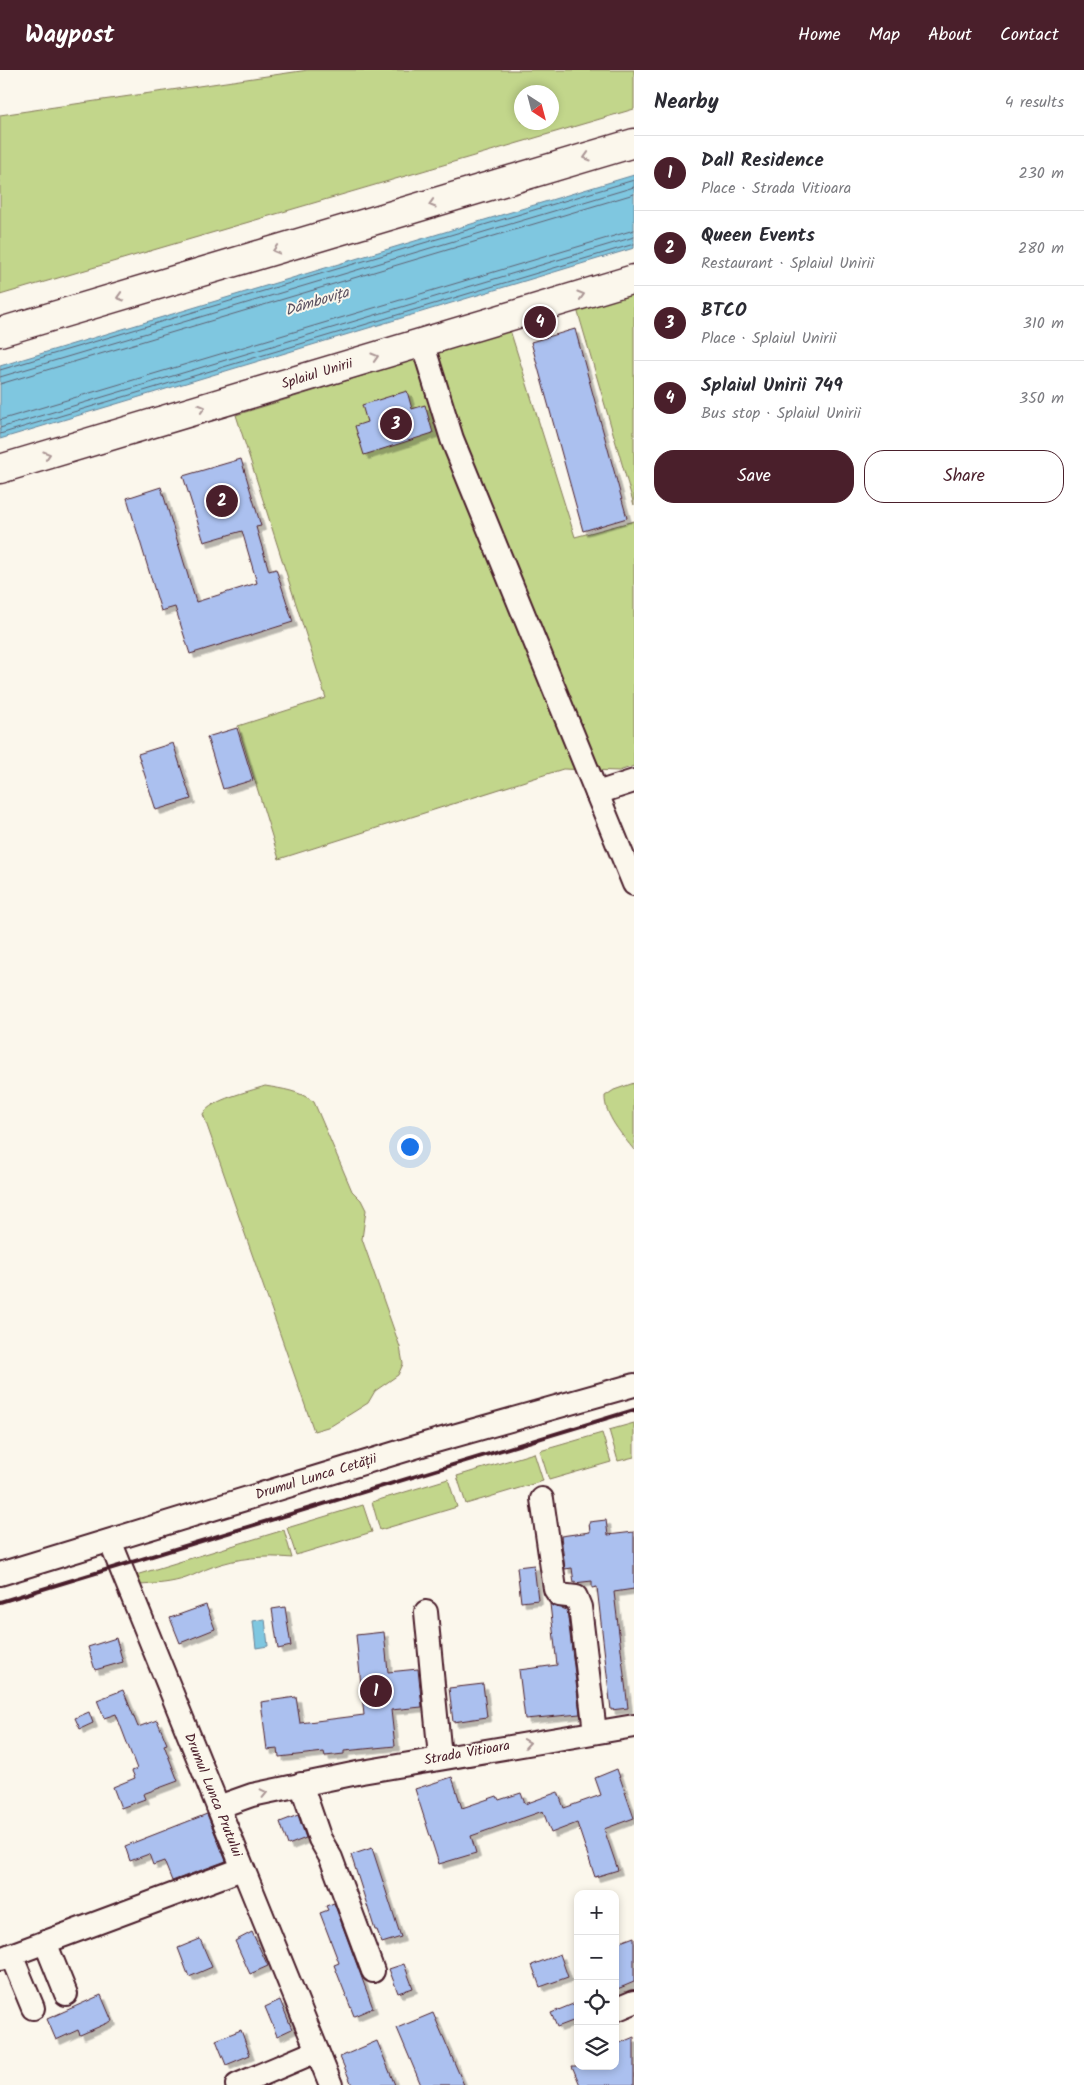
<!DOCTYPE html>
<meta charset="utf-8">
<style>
:root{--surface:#fff;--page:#f2f2f3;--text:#2b2b33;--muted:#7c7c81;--line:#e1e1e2;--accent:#4a1f2b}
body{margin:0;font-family:Kalam,sans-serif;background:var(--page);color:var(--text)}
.controls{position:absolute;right:15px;bottom:15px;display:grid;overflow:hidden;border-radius:10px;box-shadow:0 2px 8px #0003}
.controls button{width:45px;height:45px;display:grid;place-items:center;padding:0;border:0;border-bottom:1px solid var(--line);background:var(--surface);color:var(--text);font:25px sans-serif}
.compass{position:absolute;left:514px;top:15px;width:45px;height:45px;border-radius:50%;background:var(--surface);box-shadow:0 2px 8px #0003;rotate:144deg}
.you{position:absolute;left:409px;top:1076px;width:18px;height:18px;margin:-12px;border:4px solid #fff;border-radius:50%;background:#1a73e8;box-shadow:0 0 0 8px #1a73e833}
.badge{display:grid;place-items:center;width:32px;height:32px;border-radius:50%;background:var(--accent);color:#fff;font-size:16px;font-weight:700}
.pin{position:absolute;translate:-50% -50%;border:2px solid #fff;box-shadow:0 1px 5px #0006}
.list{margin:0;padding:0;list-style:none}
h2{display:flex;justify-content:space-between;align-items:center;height:65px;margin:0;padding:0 20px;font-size:21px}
h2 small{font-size:16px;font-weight:400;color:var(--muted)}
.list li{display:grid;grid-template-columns:32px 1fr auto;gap:15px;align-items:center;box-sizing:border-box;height:75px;padding:0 20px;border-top:1px solid var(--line)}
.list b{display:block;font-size:19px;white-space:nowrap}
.list p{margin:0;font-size:16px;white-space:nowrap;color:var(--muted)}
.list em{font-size:16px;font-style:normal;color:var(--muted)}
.actions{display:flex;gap:10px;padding:15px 20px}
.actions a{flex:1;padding:11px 0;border:1px solid var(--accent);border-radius:20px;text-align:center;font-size:18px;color:var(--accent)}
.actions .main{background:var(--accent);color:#fff}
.icon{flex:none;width:28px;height:28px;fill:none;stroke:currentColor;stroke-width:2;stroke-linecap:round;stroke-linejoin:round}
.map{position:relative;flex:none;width:634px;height:2015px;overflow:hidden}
header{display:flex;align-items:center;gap:30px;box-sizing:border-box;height:70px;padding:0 25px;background:var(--accent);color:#fff}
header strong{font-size:24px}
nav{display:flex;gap:28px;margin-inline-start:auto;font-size:18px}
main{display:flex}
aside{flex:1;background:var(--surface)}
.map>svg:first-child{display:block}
</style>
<header>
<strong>Waypost</strong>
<nav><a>Home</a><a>Map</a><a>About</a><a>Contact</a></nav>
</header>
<main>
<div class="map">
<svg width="634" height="2015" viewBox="0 0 634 2015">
<defs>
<filter id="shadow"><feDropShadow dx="4.5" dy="4.5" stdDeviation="0" flood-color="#0004"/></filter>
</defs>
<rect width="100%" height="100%" fill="#fbf7ec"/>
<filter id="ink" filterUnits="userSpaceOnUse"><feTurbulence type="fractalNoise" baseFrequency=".02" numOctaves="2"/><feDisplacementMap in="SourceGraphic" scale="10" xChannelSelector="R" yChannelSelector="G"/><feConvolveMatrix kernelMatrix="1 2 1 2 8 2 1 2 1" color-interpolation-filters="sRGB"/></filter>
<g filter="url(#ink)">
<g fill="#c2d68b" stroke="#867a5b" fill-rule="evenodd">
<path d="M308,0H634V39L0,225V45ZM522,22H552V52H522Z"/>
<polygon points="634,222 634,435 577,239"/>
<polygon points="510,260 575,467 634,451 634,696 619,701 563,699 279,789 238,656 326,628 236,345"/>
<path d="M634,1013V1080C623,1066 604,1045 605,1026L614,1020Z"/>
<path d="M265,1016C283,1019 300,1021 314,1032L352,1121L361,1130L366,1140L362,1169L400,1277L403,1294L398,1305L375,1321L368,1333L331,1356L314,1361L203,1044C212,1029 248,1022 265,1016Z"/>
<polygon points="634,1353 634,1387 618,1391 609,1360"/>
<polygon points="602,1363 611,1392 549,1410 540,1381"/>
<polygon points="534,1383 543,1411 466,1434 457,1406"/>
<polygon points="448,1409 457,1437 380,1460 372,1432"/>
<polygon points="363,1435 372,1462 296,1485 287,1458"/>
<path d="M284,1460L292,1488C265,1485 237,1488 212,1497C203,1500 195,1505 186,1508C172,1513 156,1514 140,1515L136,1505Z"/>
</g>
<g fill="#7fc7e0" stroke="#6a8498">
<polygon points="634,105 634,178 0,369 0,296"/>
<polygon points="265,1549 268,1576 256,1578 253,1551"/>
</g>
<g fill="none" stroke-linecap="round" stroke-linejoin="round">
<g stroke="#5f6273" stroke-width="1">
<polyline points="0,300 634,110"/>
<polyline points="0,307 634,117"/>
<polyline points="0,314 634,124"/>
<polyline points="0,350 634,160"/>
<polyline points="0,358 634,167"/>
<polyline points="0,364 634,174"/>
</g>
</g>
<g fill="#abc0ef" stroke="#4a1f2b" filter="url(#shadow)">
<polygon points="575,259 627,448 583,461 531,272"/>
<polygon points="407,321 412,339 425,335 433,363 364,385 355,356 367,352 362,335"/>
<polygon points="241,389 261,456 256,457 269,501 276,499 293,552 190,584 175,537 161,541 127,428 161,417 196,532 257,513 242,461 204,472 183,406"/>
<polygon points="237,658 253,710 223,719 207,667"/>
<polygon points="173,673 191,729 156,740 138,684"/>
<polygon points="606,1450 608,1465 634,1462 634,1519 614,1522 628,1638 611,1640 597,1517 592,1518 592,1511 574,1513 572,1498 565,1499 561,1466 590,1462 589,1452"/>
<polygon points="534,1495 538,1530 521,1532 517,1497"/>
<polygon points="550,1534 567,1540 580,1644 525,1649 519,1600 557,1595"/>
<polygon points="206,1535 215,1559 180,1573 170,1548"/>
<polygon points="285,1537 291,1576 278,1579 272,1539"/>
<polygon points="384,1562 388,1602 418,1599 422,1637 391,1640 395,1676 344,1681 344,1684 325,1686 324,1682 279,1687 278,1679 267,1680 261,1632 296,1627 300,1653 364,1645 356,1565"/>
<polygon points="116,1568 123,1592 95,1600 88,1577"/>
<polygon points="483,1614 487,1647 453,1652 449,1618"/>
<polygon points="123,1620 138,1657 157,1650 167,1674 164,1675 178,1711 143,1724 145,1729 121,1738 113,1717 135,1708 132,1701 137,1699 116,1644 104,1648 97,1630"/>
<polygon points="89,1642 93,1653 80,1659 75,1648"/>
<polygon points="617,1699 634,1748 604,1759 618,1800 595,1807 577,1753 551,1763 543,1741 471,1766 476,1783 439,1794 415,1719 452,1707 462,1738 497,1726 499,1730 521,1723 525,1734 558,1722 564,1738 601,1725 595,1708"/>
<polygon points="207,1744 226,1791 172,1811 164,1791 153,1795 149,1784 130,1791 125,1776"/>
<polygon points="298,1745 306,1768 288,1775 280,1752"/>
<polygon points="372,1778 401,1867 382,1873 377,1860 375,1860 351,1785"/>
<polygon points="334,1833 373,1938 354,1946 334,1895 339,1893 320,1843 328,1840 326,1836"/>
<polygon points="252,1862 268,1896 250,1904 235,1871"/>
<polygon points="634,1867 634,1912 615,1920 615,1874"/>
<polygon points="200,1869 212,1897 189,1907 178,1878"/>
<polygon points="560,1884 568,1907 540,1917 532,1895"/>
<polygon points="404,1894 413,1918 398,1923 389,1899"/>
<polygon points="101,1925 112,1951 80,1965 78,1960 56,1970 47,1949"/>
<polygon points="280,1930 292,1959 277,1966 265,1937"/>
<polygon points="578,1932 578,1949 557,1957 551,1943"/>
<polygon points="433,1943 464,2015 421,2015 397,1958"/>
<polygon points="241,1960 250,1985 226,1995 216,1970"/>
<polygon points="634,1967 634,2015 580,2015 572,1996 615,1996 615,1975"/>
<polygon points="377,1971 395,2015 352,2015 340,1987"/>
</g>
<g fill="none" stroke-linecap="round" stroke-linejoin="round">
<defs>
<g id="minor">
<polyline points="422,272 452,369 634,814"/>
<polyline points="597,723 634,711"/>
<polyline points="542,1429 555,1519 559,1525 576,1527 580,1537 595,1662"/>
<polyline points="110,1471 331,2015"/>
<polyline points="0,1504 425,1374 634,1315"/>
<polyline points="426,1542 440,1687"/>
<polyline points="301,1714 320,1769 331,1788 373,1901"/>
<polyline points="218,1737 252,1725 362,1702 634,1656"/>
<polyline points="45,1872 66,1924"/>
<polyline points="11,1885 33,1938"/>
<polyline points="0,1889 242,1799"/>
<polyline points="615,1940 634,1932"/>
<polyline points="237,2015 317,1981"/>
</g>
<g id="major">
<polyline points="0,262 634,73"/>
<polyline points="0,399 634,209"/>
</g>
</defs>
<use href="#minor" stroke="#4a1f2b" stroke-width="26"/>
<use href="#major" stroke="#4a1f2b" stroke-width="31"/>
<use href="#minor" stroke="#fbf7ec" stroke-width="22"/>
<use href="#major" stroke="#fbf7ec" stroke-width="28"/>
<polyline stroke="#4a1f2b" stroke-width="4" points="0,1532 634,1340"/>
</g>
<defs><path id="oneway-chevron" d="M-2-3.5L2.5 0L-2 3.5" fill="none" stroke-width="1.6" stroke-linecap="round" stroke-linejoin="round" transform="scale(1.25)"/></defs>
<g stroke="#ab9695">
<use href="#oneway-chevron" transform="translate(587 87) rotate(163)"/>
<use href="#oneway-chevron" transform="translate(432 134) rotate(163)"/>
<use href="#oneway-chevron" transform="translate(276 180) rotate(163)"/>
<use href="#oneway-chevron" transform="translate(581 225) rotate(-17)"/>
<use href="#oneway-chevron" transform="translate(120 227) rotate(163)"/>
<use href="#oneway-chevron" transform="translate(375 287) rotate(-17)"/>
<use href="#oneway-chevron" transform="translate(202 338) rotate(-17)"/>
<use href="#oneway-chevron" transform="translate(47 385) rotate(-17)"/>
<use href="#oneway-chevron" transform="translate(527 1673) rotate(-9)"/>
<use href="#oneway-chevron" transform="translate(264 1723) rotate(-13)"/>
</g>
</g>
<g text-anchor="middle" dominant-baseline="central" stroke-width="4" stroke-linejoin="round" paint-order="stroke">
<g font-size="14" fill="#4a1f2b" stroke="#fbf7ec">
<text transform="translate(317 304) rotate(-17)">Splaiul Unirii</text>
<text transform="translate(316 1407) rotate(-17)">Drumul Lunca Cetății</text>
<text transform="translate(467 1683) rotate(-10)">Strada Vitioara</text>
<text transform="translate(213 1725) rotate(68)">Drumul Lunca Prutului</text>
</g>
<g font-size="15" font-style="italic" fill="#5a5161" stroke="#fbf7ec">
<text transform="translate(317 232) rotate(-17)">Dâmbovița</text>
</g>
</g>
</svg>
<div class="controls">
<button>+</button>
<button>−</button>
<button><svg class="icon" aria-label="locate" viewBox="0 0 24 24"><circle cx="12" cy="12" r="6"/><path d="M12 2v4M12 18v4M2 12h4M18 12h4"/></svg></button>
<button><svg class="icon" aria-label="layers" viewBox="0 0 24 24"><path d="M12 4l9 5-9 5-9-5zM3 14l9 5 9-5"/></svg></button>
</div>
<svg class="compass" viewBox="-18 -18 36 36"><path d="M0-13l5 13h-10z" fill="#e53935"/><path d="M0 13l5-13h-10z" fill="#7c7c81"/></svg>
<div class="you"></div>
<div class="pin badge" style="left:376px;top:1621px">1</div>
<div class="pin badge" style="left:222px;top:431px">2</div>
<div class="pin badge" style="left:396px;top:354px">3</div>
<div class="pin badge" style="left:540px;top:252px">4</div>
</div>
<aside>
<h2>Nearby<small>4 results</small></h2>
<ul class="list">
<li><span class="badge">1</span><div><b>Dall Residence</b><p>Place · Strada Vitioara</p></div><em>230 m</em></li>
<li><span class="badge">2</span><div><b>Queen Events</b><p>Restaurant · Splaiul Unirii</p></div><em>280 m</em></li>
<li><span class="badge">3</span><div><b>BTCO</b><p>Place · Splaiul Unirii</p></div><em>310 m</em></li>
<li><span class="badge">4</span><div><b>Splaiul Unirii 749</b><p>Bus stop · Splaiul Unirii</p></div><em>350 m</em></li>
</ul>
<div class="actions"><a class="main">Save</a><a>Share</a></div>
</aside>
</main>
